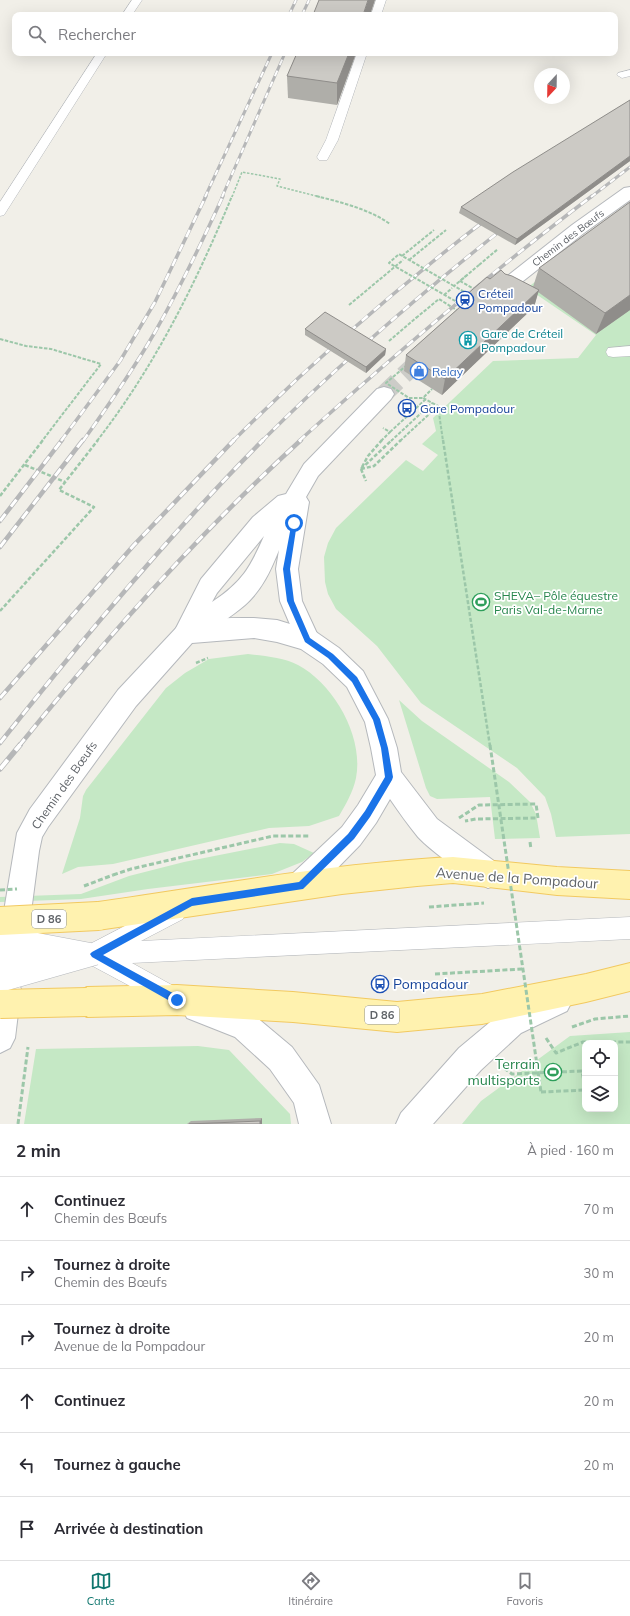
<!DOCTYPE html>
<html lang="fr">
<meta charset="utf-8">
<style>
:root{--surface:#fff;--page:#f2f2f3;--text:#2b2b33;--muted:#7c7c81;--line:#e1e1e2;--accent:#0f766e}
body{margin:0;font-family:Mulish,sans-serif;background:var(--page);color:var(--text)}
.controls{position:absolute;right:12px;bottom:12px;display:grid;overflow:hidden;border-radius:8px;box-shadow:0 4px 16px #0002}
.controls button{width:36px;height:36px;display:grid;place-items:center;padding:0;border:0;border-bottom:1px solid var(--line);background:var(--surface);color:var(--text);font:20px sans-serif}
.compass{position:absolute;left:534px;top:68px;width:36px;height:36px;border-radius:50%;background:var(--surface);box-shadow:0 4px 16px #0002;rotate:202deg}
.stop{position:absolute;width:12px;height:12px;margin:-9px;border:3px solid #1a73e8;border-radius:50%;background:#fff}
.stop.end{background:#1a73e8;border-color:#fff;box-shadow:0 1px 4px #0008}
.list{margin:0;padding:0;list-style:none}
h2{display:flex;justify-content:space-between;align-items:center;height:52px;margin:0;padding:0 16px;font-size:17px}
h2 small{font-size:13px;font-weight:400;color:var(--muted)}
.list li{display:grid;grid-template-columns:26px 1fr auto;gap:12px;align-items:center;box-sizing:border-box;height:64px;padding:0 16px;border-top:1px solid var(--line)}
.list b{display:block;font-size:15px;white-space:nowrap}
.list p{margin:0;font-size:13px;white-space:nowrap;color:var(--muted)}
.list em{font-size:13px;font-style:normal;color:var(--muted)}
.icon{flex:none;width:22px;height:22px;fill:none;stroke:currentColor;stroke-width:2;stroke-linecap:round;stroke-linejoin:round}
.map{position:relative;flex:none;width:630px;height:1124px;overflow:hidden}
.search{position:absolute;background:var(--surface);box-shadow:0 4px 16px #0002;left:12px;right:12px;top:12px;height:44px;display:flex;align-items:center;gap:10px;box-sizing:border-box;padding:0 14px;border-radius:8px;color:var(--muted);font-size:15px}
.sheet{height:436px;background:var(--surface)}
nav{display:flex;justify-content:space-around;align-items:center;box-sizing:border-box;height:56px;border-top:1px solid var(--line);background:var(--surface);font-size:11px;color:var(--muted)}
nav a{display:grid;justify-items:center;gap:2px}
nav .on{color:var(--accent)}
.map>svg:first-child{display:block}
</style>
<div class="map">
<svg width="630" height="1124" viewBox="0 0 630 1124">
<rect width="100%" height="100%" fill="#f1efe8"/>
<g fill="#c5e8c5" fill-rule="evenodd">
<polygon points="618,218 630,226 630,834 556,837 551,814 545,797 517,768 421,703 377,646 336,609 328,594 325,582 324,557 328,543 336,528 406,460 423,471 438,455 422,444 436,431 433,418 493,361 578,358 596,335 527,288"/>
<path d="M248,654C263,656 284,657 298,665C334,684 364,737 356,778C353,792 346,804 339,816L309,826L269,828L113,864L78,867L62,874L80,818L83,796L86,790L166,688L185,673L209,659Z"/>
<polygon points="399,700 422,721 509,782 530,802 536,814 540,838 495,839 490,797 437,799 430,796 426,788"/>
<polygon points="280,843 294,844 314,853 302,862 272,874 148,889 81,899 0,902 0,897 81,894 129,876 184,862"/>
<path d="M630,1032V1124H462L481,1101L570,1036ZM585,1043H615V1109H585Z"/>
<polygon points="198,1046 229,1050 290,1114 291,1124 24,1124 36,1049"/>
</g>
<g fill="none" stroke-linecap="round" stroke-linejoin="round">
<polyline stroke="#ccccc8" stroke-width="18" stroke-dasharray="18 9" stroke-linecap="butt" points="384,394 428,352"/>
<defs>
<g id="service">
<polygon points="132,0 142,0 132,15 122,15"/>
<polygon points="376,0 386,0 381,15 371,15"/>
<polygon points="97,53 107,53 4,215 0,216 0,202"/>
<polygon points="357,53 367,53 338,140 327,160 319,160 317,157 326,140"/>
<polygon points="630,70 630,76 622,78 617,75 618,73"/>
<polygon points="630,346 630,356 613,357 608,356 606,352 608,348"/>
<polygon points="175,900 183,903 186,911 183,919 141,941 630,917 630,939 132,963 179,989 182,997 179,1005 171,1008 87,963 84,954 87,946 90,944"/>
</g>
<g id="minor">
<polygon points="630,187 630,200 584,233 513,289 507,291 501,289 498,285 501,281 572,225 624,188"/>
<path d="M384,387L391,389L394,394L391,399L318,476L306,497L309,502L298,569L302,601L320,640L316,648L308,651L300,648L280,601L276,569L279,550C271,570 262,590 245,605C230,618 211,629 194,640L186,644L178,640L174,632L201,579L253,517L278,496L286,494L304,464L377,389ZM264,536C250,568 242,582 212,602L217,593Z"/>
</g>
<g id="tertiary">
<path d="M254,618L277,620L316,632L339,648L363,671L388,719L397,748L401,772L437,819L498,864L502,874L498,884L488,888C471,880 431,851 418,837C408,825 399,812 390,799L376,823L360,845L310,896L300,900L290,896L286,886L290,876L342,827L358,805L376,775L371,748L365,722L347,687L323,664L301,649L277,642L254,638L192,643L136,706L48,827L42,837L39,851L28,935L24,945L14,949L4,945L0,935L17,833L30,809L118,690L178,626C201,617 229,618 254,618Z"/>
<polygon points="7,975 17,979 21,989 15,1038 10,1048 0,1053 0,977"/>
<polygon points="557,986 567,991 572,1001 567,1011 521,1033 481,1070 433,1124 396,1124 401,1113 459,1048 501,1013"/>
<polygon points="197,993 255,1016 292,1047 319,1085 331,1124 299,1124 294,1103 270,1069 235,1037 187,1018 182,1008 187,998"/>
</g>
<g id="primary">
<path d="M453,857L557,867L630,871V899L557,895L453,883L417,886L342,894L98,930L88,926L84,916L88,906L98,902C216,885 334,863 453,857Z"/>
<polygon points="630,963 630,991 586,1002 482,1024 397,1032 293,1022 177,1015 87,1017 77,1012 72,1002 77,992 87,987 177,985 293,992 397,1002 482,994 586,974"/>
</g>
</defs>
<use href="#service" stroke="#b5b8bc" stroke-width="1"/>
<use href="#minor" stroke="#b5b8bc" stroke-width="2"/>
<use href="#tertiary" stroke="#b5b8bc" stroke-width="2"/>
<use href="#primary" stroke="#f2c960" stroke-width="2"/>
<polyline stroke="#9cc7a9" stroke-width="1.5" stroke-dasharray="2.5 1.5" stroke-linecap="butt" points="232,197 242,172 280,179 277,186 320,197"/>
<g stroke="#9cc7a9" stroke-width="2" stroke-dasharray="3.5 1.5" stroke-linecap="butt">
<path d="M316,196C340,202 369,209 390,224"/>
<polyline points="402,256 434,230"/>
<polyline points="409,260 446,230"/>
<polyline points="479,265 498,249"/>
<polyline points="476,290 460,281 479,265"/>
<polyline points="444,295 452,288"/>
<polyline points="349,305 403,260"/>
<polyline points="416,318 439,299 458,311"/>
<polyline points="0,339 26,346 51,349 101,364 42,441"/>
<polyline points="389,341 417,317"/>
<polyline points="409,398 423,398"/>
<polyline points="390,432 426,399"/>
<path d="M97,441C155,366 196,283 232,196"/>
<polyline points="381,441 390,432 383,428"/>
<polyline points="391,441 432,403"/>
<polyline points="400,441 438,406 423,398 432,389"/>
</g>
<g stroke="#9cc7a9" stroke-width="2.5" stroke-dasharray="4 2" stroke-linecap="butt">
<polyline points="25,465 65,482"/>
<polyline points="362,467 368,456 382,440"/>
<polyline points="361,469 374,466 401,440"/>
<polyline points="361,469 392,440"/>
<polyline points="361,469 366,481"/>
<polyline points="0,496 43,440"/>
<polyline points="0,611 94,507 59,490 98,440"/>
<polyline points="196,663 208,658"/>
</g>
<g stroke="#9cc7a9" stroke-width="3" stroke-dasharray="5 2.5" stroke-linecap="butt">
<polyline points="459,818 479,805 536,804 538,818 476,819 465,821"/>
<polyline points="530,842 531,849"/>
<polyline points="113,875 131,869 273,836 310,836"/>
<polyline points="429,907 484,903"/>
<polyline points="435,974 522,969"/>
<polyline points="572,1027 595,1019 630,1016"/>
<polyline points="546,1038 556,1053 583,1042 630,1042"/>
<polyline points="504,1068 512,1074 582,1071 585,1087"/>
<polyline points="541,1092 585,1090"/>
<polyline points="18,1124 28,1047"/>
</g>
<use href="#service" fill="#fff" fill-rule="evenodd"/>
<use href="#minor" fill="#fff" fill-rule="evenodd"/>
<use href="#tertiary" fill="#fff" fill-rule="evenodd"/>
<use href="#primary" fill="#fff2af" fill-rule="evenodd"/>
<defs>
<g id="rail-far3">
<polyline points="289,15 296,0"/>
<polyline points="302,15 309,0"/>
<polyline points="205,197 272,53"/>
<polyline points="222,197 285,53"/>
<polyline points="591,197 630,167"/>
</g>
<g id="rail-far2">
<polyline points="61,441 120,361 155,302 206,196"/>
<path d="M83,441C108,406 133,370 155,332C180,288 202,242 223,196"/>
<path d="M233,441C313,361 398,287 488,218"/>
<path d="M262,441C339,364 420,294 505,227"/>
<path d="M299,441C394,355 490,273 592,196"/>
</g>
<g id="rail-far1">
<polyline points="0,521 62,440"/>
<polyline points="0,547 83,440"/>
<polyline points="0,698 134,545 234,440"/>
<path d="M0,743C83,638 169,535 263,440"/>
<path d="M19,746C106,638 198,534 301,440"/>
</g>
<polyline id="rail" points="0,769 20,745"/>
</defs>
<use href="#rail-far3" stroke="#b6b7b8" stroke-width="3"/>
<use href="#rail-far2" stroke="#b6b7b8" stroke-width="3.5"/>
<use href="#rail-far1" stroke="#b6b7b8" stroke-width="4.5"/>
<use href="#rail" stroke="#b6b7b8" stroke-width="5.5"/>
<use href="#rail-far3" stroke="#fff" stroke-width="2" stroke-dasharray="6" stroke-linecap="butt"/>
<use href="#rail-far2" stroke="#fff" stroke-width="2.5" stroke-dasharray="8" stroke-linecap="butt"/>
<use href="#rail-far1" stroke="#fff" stroke-width="3" stroke-dasharray="9" stroke-linecap="butt"/>
<use href="#rail" stroke="#fff" stroke-width="4" stroke-dasharray="12" stroke-linecap="butt"/>
<defs>
<g id="service-bridge">
<polyline points="0,937 90,954"/>
<polyline points="0,959 64,956"/>
<polyline points="0,981 95,954"/>
</g>
<g id="primary-bridge">
<polyline points="0,921 98,916"/>
<polyline points="0,1004 87,1002"/>
</g>
</defs>
<use href="#service-bridge" stroke="#b5b8bc" stroke-width="23" stroke-linecap="butt"/>
<use href="#primary-bridge" stroke="#f2c960" stroke-width="30" stroke-linecap="butt"/>
<g stroke="#9cc7a9" stroke-width="2" stroke-dasharray="3.5 1.5" stroke-linecap="butt">
<polyline points="467,275 454,286 470,295"/>
<polyline points="454,286 399,254 389,263 464,306"/>
<polyline points="407,365 386,383 409,398"/>
<polyline points="438,406 443,441"/>
</g>
<polyline stroke="#9cc7a9" stroke-width="2.5" stroke-dasharray="4 2" stroke-linecap="butt" points="443,440 490,746"/>
<g stroke="#9cc7a9" stroke-width="3" stroke-dasharray="5 2.5" stroke-linecap="butt">
<polyline points="490,745 541,1092"/>
<polyline points="84,886 113,875"/>
<polyline points="0,890 17,889"/>
</g>
<use href="#service-bridge" stroke="#fff" stroke-width="22"/>
<use href="#primary-bridge" stroke="#fff2af" stroke-width="28"/>
</g>
<g fill="#afaea9">
<polygon points="356,53 337,105 288,98 287,76"/>
<polygon points="630,100 630,161 515,245 459,213 461,207"/>
<polygon points="630,202 630,310 596,334 538,292 534,307 442,395 404,371 406,355 464,303 465,296 490,279 505,274 533,287 539,268"/>
<polygon points="305,329 386,349 385,355 366,373 305,335"/>
<polygon points="262,1118 262,1124 187,1124 191,1121"/>
</g>
<g fill="#8f8d8a">
<polygon points="368,0 375,0 370,15 363,15"/>
<polygon points="349,53 356,53 337,105 337,83"/>
<polygon points="630,156 630,161 515,245 517,239"/>
<polygon points="539,290 534,307 442,395 445,379"/>
<polygon points="630,295 630,310 596,334 605,313"/>
<polygon points="386,349 385,355 366,373 366,367"/>
<polygon points="262,1118 262,1124 260,1124 260,1121"/>
</g>
<g fill="#cccac5" stroke="#8f8d8a">
<polygon points="319,0 368,0 363,15 313,15"/>
<polygon points="297,53 349,53 337,83 287,76"/>
<polygon points="630,100 630,156 517,239 461,207 513,172"/>
<polygon points="630,202 630,295 605,313 539,268"/>
<polygon points="501,270 505,274 512,276 539,290 445,379 406,355 469,299 465,296 487,277 490,279"/>
<polygon points="325,312 386,349 366,367 305,329"/>
<polygon points="260,1121 260,1124 189,1124"/>
</g>
<polygon fill="#1a73e8" points="292,521 294,521 297,523 290,569 294,601 310,638 333,654 357,677 380,719 388,748 393,777 392,780 370,817 354,839 303,889 192,906 103,955 180,997 182,1000 180,1003 177,1005 92,957 90,954 92,952 192,898 299,882 348,834 365,811 385,777 381,748 373,720 352,682 328,658 305,642 287,601 283,569"/>
<defs>
<symbol id="station-ring" viewBox="-11 -11 22 22"><circle r="9.5" fill="#fff" stroke="#1a4fb4" stroke-width="1.5"/><path d="M-3-6H3Q5-6 5-4V2Q5 4 3 4L4.5 6H3L1.5 4h-3L-3 6H-4.5L-3 4Q-5 4-5 2V-4Q-5-6-3-6ZM-3.5-4v3h7v-3ZM-3.5 1v1.5H-2V1ZM2 1v1.5H3.5V1Z" fill="#1a4fb4"/></symbol>
<symbol id="building-ring" viewBox="-11 -11 22 22"><circle r="9.5" fill="#fff" stroke="#0f9aa8" stroke-width="1.5"/><path d="M-4-6H4V6H1V3H-1V6H-4ZM-2.5-4.3h1.7v1.8h-1.7ZM.8-4.3h1.7v1.8H.8ZM-2.5-1h1.7V.8h-1.7ZM.8-1h1.7V.8H.8Z" fill="#0f9aa8"/></symbol>
<symbol id="shop-ring" viewBox="-11 -11 22 22"><circle r="9.5" fill="#fff" stroke="#3f7fe0" stroke-width="1.5"/><path d="M-5-2.5h2.3a2.7 3.5 0 0 1 5.4 0H5L5.5 6h-11ZM-1.5-2.5h3a1.5 2.3 0 0 0-3 0Z" fill="#3f7fe0"/></symbol>
<symbol id="bus-ring" viewBox="-11 -11 22 22"><circle r="9.5" fill="#fff" stroke="#1a4fb4" stroke-width="1.5"/><path d="M-5-6H5V4H4V6H2V4H-2V6H-4V4H-5ZM-3.5-4V0h7V-4ZM-3.5 1.2v1.5H-2V1.2ZM2 1.2v1.5H3.5V1.2Z" fill="#1a4fb4"/></symbol>
<symbol id="stadium-ring" viewBox="-11 -11 22 22"><circle r="9.5" fill="#fff" stroke="#2e9e5b" stroke-width="1.5"/><path d="M0-5a6.5 5 0 1 0 0 10a6.5 5 0 1 0 0-10ZM-3.5-1.8h7v3.6h-7Z" fill="#2e9e5b"/></symbol>
</defs>
<g fill-rule="evenodd">
<use href="#station-ring" x="455" y="290" width="20" height="20"/>
<use href="#building-ring" x="458" y="330" width="20" height="20"/>
<use href="#shop-ring" x="409" y="361" width="20" height="20"/>
<use href="#bus-ring" x="397" y="398" width="20" height="20"/>
<use href="#stadium-ring" x="471" y="592" width="20" height="20"/>
<use href="#bus-ring" x="370" y="974" width="20" height="20"/>
<use href="#stadium-ring" x="543" y="1062" width="20" height="20"/>
</g>
<g text-anchor="middle" dominant-baseline="central" stroke-width="3.5" stroke-linejoin="round" paint-order="stroke">
<g font-size="10" fill="#5f6368" stroke="#fff">
<text transform="translate(568 238) rotate(-37)">Chemin des Bœufs</text>
</g>
<g fill="#fff" stroke="#8f9295" stroke-width="1">
<rect x="32" y="910" width="34" height="18" rx="3"/>
<rect x="365" y="1006" width="34" height="18" rx="3"/>
</g>
<g font-size="11" font-weight="bold" fill="#5f6368">
<text x="49" y="919">D 86</text>
<text x="382" y="1015">D 86</text>
</g>
<g font-size="12" fill="#164399" stroke="#fff" text-anchor="start">
<text x="478" y="293">Créteil<tspan x="478" dy="14">Pompadour</tspan></text>
<text x="420" y="408">Gare Pompadour</text>
</g>
<g font-size="12" fill="#0d838f" stroke="#fff" text-anchor="start">
<text x="481" y="333">Gare de Créteil<tspan x="481" dy="14">Pompadour</tspan></text>
</g>
<g font-size="12" fill="#366cbe" stroke="#fff" text-anchor="start">
<text x="432" y="371">Relay</text>
</g>
<g font-size="12" fill="#27864d" stroke="#fff" text-anchor="start">
<text x="494" y="595">SHEVA– Pôle équestre<tspan x="494" dy="14">Paris Val-de-Marne</tspan></text>
</g>
<g font-size="12" fill="#5f6368" stroke="#fff">
<text transform="translate(64 785) rotate(-55)">Chemin des Bœufs</text>
</g>
<g font-size="14" fill="#5f6368" stroke="#fff">
<text transform="translate(517 878) rotate(4)">Avenue de la Pompadour</text>
</g>
<g font-size="14" fill="#164399" stroke="#fff" text-anchor="start">
<text x="393" y="984">Pompadour</text>
</g>
<g font-size="14" fill="#27864d" stroke="#fff" text-anchor="end">
<text x="540" y="1064">Terrain<tspan x="540" dy="16">multisports</tspan></text>
</g>
</g>
</svg>
<div class="controls">
<button><svg class="icon" aria-label="locate" viewBox="0 0 24 24"><circle cx="12" cy="12" r="6"/><path d="M12 2v4M12 18v4M2 12h4M18 12h4"/></svg></button>
<button><svg class="icon" aria-label="layers" viewBox="0 0 24 24"><path d="M12 4l9 5-9 5-9-5zM3 14l9 5 9-5"/></svg></button>
</div>
<svg class="compass" viewBox="-18 -18 36 36"><path d="M0-13l5 13h-10z" fill="#e53935"/><path d="M0 13l5-13h-10z" fill="#7c7c81"/></svg>
<div class="stop" style="left:294px;top:523px"></div>
<div class="stop end" style="left:177px;top:1000px"></div>
<div class="search"><svg class="icon" aria-label="search" viewBox="0 0 24 24"><circle cx="10" cy="10" r="6"/><path d="M15 15l6 6"/></svg>Rechercher</div>
</div>
<section class="sheet">
<h2>2 min<small>À pied · 160 m</small></h2>
<ul class="list">
<li><svg class="icon" aria-label="ahead" viewBox="0 0 24 24"><path d="M12 20V5M6 11l6-6 6 6"/></svg><div><b>Continuez</b><p>Chemin des Bœufs</p></div><em>70 m</em></li>
<li><svg class="icon" aria-label="right" viewBox="0 0 24 24"><path d="M7 20v-9h11M14 6l5 5-5 5"/></svg><div><b>Tournez à droite</b><p>Chemin des Bœufs</p></div><em>30 m</em></li>
<li><svg class="icon" aria-label="right" viewBox="0 0 24 24"><path d="M7 20v-9h11M14 6l5 5-5 5"/></svg><div><b>Tournez à droite</b><p>Avenue de la Pompadour</p></div><em>20 m</em></li>
<li><svg class="icon" aria-label="ahead" viewBox="0 0 24 24"><path d="M12 20V5M6 11l6-6 6 6"/></svg><div><b>Continuez</b></div><em>20 m</em></li>
<li><svg class="icon" aria-label="left" viewBox="0 0 24 24"><path d="M17 20v-9H6M10 6l-5 5 5 5"/></svg><div><b>Tournez à gauche</b></div><em>20 m</em></li>
<li><svg class="icon" aria-label="arrive" viewBox="0 0 24 24"><path d="M6 21V4h12l-3 4 3 4H6"/></svg><div><b>Arrivée à destination</b></div></li>
</ul>
</section>
<nav>
<a class="on"><svg class="icon" aria-label="map" viewBox="0 0 24 24"><path d="M3 6l6-2 6 2 6-2v14l-6 2-6-2-6 2zM9 4v14M15 6v14"/></svg>Carte</a>
<a><svg class="icon" aria-label="directions" viewBox="0 0 24 24"><path d="M12 3l9 9-9 9-9-9zM9 14v-3h6M13 9l2 2-2 2"/></svg>Itinéraire</a>
<a><svg class="icon" aria-label="saved" viewBox="0 0 24 24"><path d="M7 4h10v16l-5-4-5 4z"/></svg>Favoris</a>
</nav>
